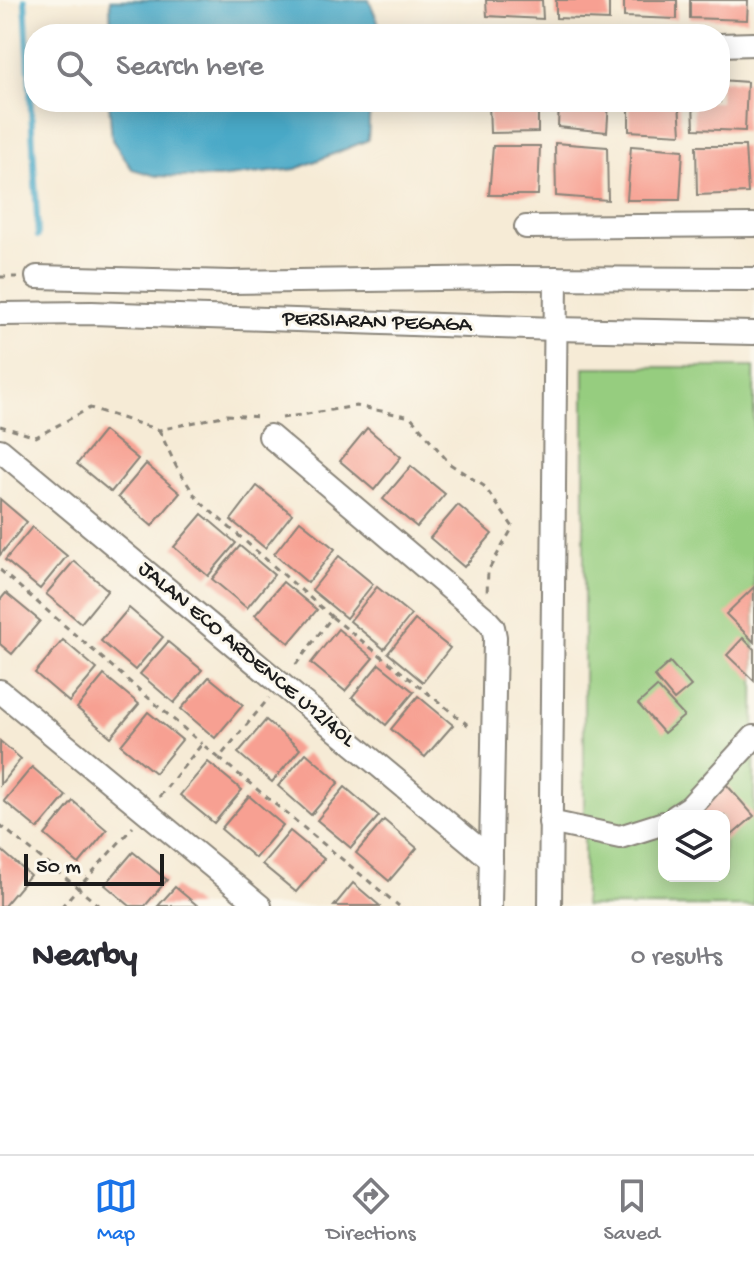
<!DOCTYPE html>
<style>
:root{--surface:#fff;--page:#f2f2f3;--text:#2b2b33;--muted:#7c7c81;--line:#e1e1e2;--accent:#1a73e8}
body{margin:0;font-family:"Gochi Hand",sans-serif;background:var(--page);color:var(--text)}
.controls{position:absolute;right:24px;bottom:24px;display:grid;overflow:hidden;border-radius:16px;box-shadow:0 4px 20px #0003}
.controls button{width:72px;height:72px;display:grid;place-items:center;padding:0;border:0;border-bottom:2px solid var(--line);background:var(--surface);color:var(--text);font:40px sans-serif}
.scale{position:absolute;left:24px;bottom:20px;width:140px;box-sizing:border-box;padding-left:8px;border:4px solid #1c1c1c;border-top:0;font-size:22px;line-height:28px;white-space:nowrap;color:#1c1c1c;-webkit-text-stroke:6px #fbf7ec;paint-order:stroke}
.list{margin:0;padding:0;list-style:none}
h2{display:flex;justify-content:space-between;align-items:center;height:104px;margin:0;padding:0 32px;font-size:34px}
h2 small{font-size:26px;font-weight:400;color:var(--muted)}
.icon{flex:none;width:44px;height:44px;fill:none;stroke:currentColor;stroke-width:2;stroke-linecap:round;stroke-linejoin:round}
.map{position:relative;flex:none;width:754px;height:906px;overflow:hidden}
.search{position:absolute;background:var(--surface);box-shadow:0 4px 20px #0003;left:24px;right:24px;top:24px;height:88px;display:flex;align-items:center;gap:20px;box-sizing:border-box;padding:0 28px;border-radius:32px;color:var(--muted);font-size:30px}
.sheet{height:248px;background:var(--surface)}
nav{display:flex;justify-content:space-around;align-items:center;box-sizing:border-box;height:112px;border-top:2px solid var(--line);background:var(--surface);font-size:22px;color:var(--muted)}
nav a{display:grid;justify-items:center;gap:4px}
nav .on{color:var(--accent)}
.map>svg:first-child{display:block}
</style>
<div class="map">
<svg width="754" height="906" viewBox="0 0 754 906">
<rect width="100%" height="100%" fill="#fbf7ec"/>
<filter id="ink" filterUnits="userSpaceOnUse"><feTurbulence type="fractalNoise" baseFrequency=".0125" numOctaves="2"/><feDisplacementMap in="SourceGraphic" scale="16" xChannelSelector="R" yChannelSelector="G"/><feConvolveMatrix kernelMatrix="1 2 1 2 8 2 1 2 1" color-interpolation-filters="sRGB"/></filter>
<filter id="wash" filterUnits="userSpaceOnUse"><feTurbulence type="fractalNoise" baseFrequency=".006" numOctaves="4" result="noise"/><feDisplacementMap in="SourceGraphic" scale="32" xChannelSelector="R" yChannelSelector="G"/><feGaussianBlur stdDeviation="1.8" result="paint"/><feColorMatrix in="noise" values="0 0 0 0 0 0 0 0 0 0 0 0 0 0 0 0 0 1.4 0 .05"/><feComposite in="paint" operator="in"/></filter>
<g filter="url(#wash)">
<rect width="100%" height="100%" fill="#f6ebd6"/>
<path fill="#96cd7f" stroke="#59744e" stroke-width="2" fill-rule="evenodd" d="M584,367H754V906H584ZM664,816H724V876H664Z"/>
<g fill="#48a9c7" stroke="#326272" stroke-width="2">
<polygon points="110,0 369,0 379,24 378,34 111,34"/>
<polygon points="109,102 370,102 368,140 296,169 218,178 156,176 132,169 112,140"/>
</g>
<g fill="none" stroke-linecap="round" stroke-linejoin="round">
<polyline stroke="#48a9c7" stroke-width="6" points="25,0 38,236"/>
</g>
<g id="blocks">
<g fill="#f7a092">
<polygon points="486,0 542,0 543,19 487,16"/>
<polygon points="556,0 609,0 609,20 556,18"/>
<polygon points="624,0 677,0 677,19 624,17"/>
<polygon points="690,0 748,0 747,20 690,18"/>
<polygon points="720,80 747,82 745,131 694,129 693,102 720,102"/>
<polygon points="489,102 538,102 538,132 490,133"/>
<polygon points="559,102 609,102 607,132 558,127"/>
<polygon points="629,102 679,102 681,134 629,131"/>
<polygon points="555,143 607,147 608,200 556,196"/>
<polygon points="493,146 540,146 538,195 489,195"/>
<polygon points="631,146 683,150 680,200 627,200"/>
<polygon points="696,146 745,146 748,193 697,195"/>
<polygon points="367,428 401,457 374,490 340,461"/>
<polygon points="104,431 138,459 111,492 77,464"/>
<polygon points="146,464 180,493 152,526 118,497"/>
<polygon points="411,466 445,494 417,527 383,499"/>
<polygon points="257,486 292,514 265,548 231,520"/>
<polygon points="0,499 27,522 0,555"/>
<polygon points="458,505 492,534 464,567 430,538"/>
<polygon points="202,514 236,543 208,576 174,547"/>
<polygon points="300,521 335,549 308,583 274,554"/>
<polygon points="32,527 67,556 40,589 5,560"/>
<polygon points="240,546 274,575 247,608 212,579"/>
<polygon points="339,556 373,584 346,618 312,590"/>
<polygon points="74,561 108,590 81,623 46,594"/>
<polygon points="283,582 317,610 289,643 255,615"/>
<polygon points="377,587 411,615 384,649 350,621"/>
<polygon points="754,587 754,642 726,614"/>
<polygon points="6,593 40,621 12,654 0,644 0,600"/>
<polygon points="129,608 163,637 135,670 101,641"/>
<polygon points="415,620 450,648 423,682 388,653"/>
<polygon points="338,629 373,658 345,691 311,663"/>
<polygon points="743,638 754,649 754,681 727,655"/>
<polygon points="63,640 97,669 69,702 35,673"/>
<polygon points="168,642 202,670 174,703 140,674"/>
<polygon points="670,662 691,686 674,700 654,676"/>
<polygon points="379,664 414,692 386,725 352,697"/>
<polygon points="104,675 139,704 111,737 77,708"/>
<polygon points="209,677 243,705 215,738 181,709"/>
<polygon points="657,687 684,716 664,733 638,704"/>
<polygon points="418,696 453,725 425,757 391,729"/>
<polygon points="148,712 182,740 155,773 121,745"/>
<polygon points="266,720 300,749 272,782 238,753"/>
<polygon points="0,741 21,759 0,785"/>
<polygon points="306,753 339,782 311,815 278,786"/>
<polygon points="208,762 242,790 214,823 180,795"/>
<polygon points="32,767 66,796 38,829 4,801"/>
<polygon points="726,784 754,816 724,842 724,816 688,816"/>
<polygon points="345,787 379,816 351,848 317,820"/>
<polygon points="249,796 283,825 255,858 221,829"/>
<polygon points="73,801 107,830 79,864 45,835"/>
<polygon points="384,820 417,848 389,881 356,853"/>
<polygon points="290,831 324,859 296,892 262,864"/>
<polygon points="0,849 30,875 4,906 0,906"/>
<polygon points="133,852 167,880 145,906 130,906 105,885"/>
<polygon points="353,883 380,906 334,906"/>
<polygon points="175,887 198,906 158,906"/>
</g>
</g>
</g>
<g filter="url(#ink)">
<use href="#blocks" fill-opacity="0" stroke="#898479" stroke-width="2"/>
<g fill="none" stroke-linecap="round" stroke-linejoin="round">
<defs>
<g id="minor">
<polyline points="720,45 754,44"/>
<polyline points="526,227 754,225"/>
<polyline points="37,277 231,282 507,278 754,279"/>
<polyline points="0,314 92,313 555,329 754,333"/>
<polyline points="270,436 485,618 493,627 495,637 490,906"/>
<polyline points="0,450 491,859"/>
<polyline points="0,691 260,906"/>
<polyline points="676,816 690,807 754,737"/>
<polyline points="550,822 620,837 664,823"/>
<polyline points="550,906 556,278"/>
</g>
</defs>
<use href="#minor" stroke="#898479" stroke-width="26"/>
<g stroke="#898479" stroke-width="3" stroke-dasharray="6 6" stroke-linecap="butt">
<polyline points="0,277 17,277"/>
<polyline points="282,418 356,406 411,417 450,464 484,486 513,527 488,571 487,594"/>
<polyline points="0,426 36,437 90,408 159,430 227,415 262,417"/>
<polyline points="159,430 176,466 198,500 332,617 294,667"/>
<polyline points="0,570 202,744"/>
<polyline points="332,617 473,729"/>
<polyline points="219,758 399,906"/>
<polyline points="159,797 202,744 219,758 269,698"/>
<polyline points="0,825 78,888 62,906"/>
<polyline points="99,906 78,888 133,827"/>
</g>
<use href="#minor" stroke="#fff" stroke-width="22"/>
</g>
</g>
<g text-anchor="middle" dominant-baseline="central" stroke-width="6" stroke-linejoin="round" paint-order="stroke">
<g font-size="22" fill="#1c1c1c" stroke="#fbf7ec">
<text transform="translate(377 323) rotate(2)">PERSIARAN PEGAGA</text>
<text transform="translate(246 655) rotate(40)">JALAN ECO ARDENCE U12/40L</text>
</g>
</g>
</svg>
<div class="controls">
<button><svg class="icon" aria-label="layers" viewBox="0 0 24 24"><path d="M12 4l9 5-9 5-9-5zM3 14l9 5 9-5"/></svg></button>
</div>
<div class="scale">50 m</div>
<div class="search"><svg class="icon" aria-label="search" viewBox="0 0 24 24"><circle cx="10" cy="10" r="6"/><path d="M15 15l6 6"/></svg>Search here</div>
</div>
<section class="sheet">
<h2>Nearby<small>0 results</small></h2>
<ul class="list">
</ul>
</section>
<nav>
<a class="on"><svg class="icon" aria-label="map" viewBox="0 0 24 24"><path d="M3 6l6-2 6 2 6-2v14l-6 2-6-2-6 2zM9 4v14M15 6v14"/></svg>Map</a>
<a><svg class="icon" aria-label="directions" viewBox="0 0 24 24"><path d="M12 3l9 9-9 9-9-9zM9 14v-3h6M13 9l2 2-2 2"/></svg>Directions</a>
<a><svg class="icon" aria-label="saved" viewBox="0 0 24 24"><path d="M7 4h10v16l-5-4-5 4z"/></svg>Saved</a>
</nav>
